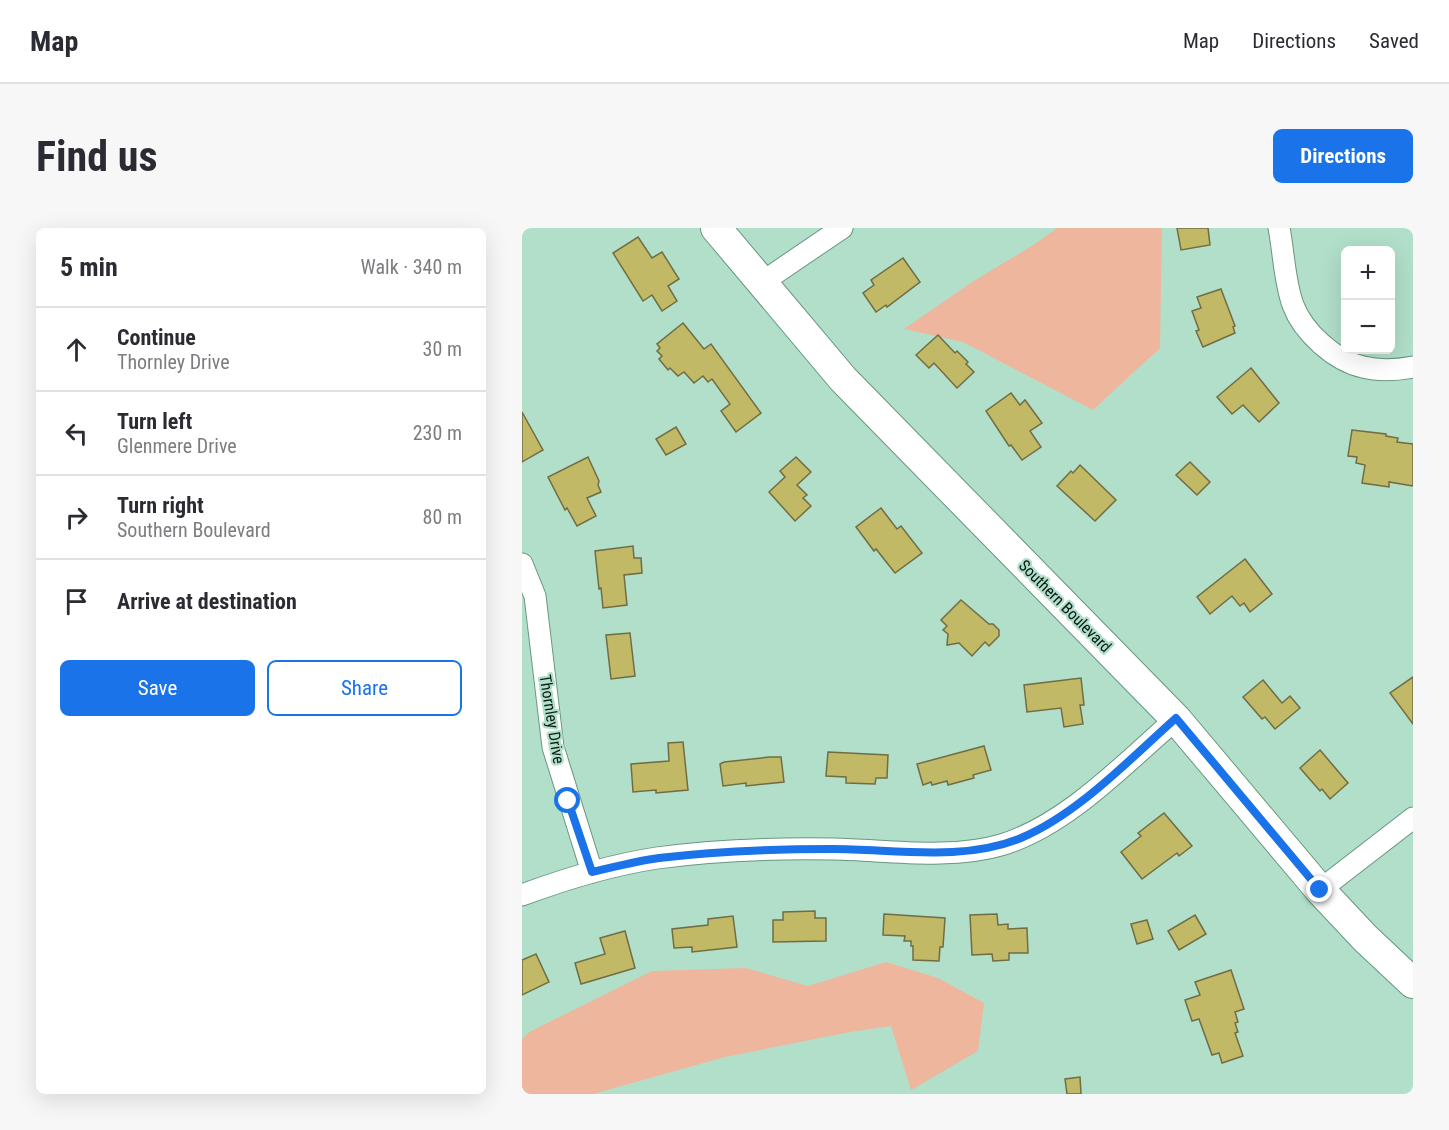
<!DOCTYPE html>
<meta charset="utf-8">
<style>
:root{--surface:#fff;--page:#f7f7f7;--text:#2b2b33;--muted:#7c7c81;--line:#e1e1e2;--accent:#1a73e8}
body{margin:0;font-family:"Roboto Condensed",sans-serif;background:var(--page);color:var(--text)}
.controls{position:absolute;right:18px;top:18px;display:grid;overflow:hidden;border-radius:9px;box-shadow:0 6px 24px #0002}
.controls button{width:54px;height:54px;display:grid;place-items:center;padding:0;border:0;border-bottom:2px solid var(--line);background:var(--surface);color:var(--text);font:30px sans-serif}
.stop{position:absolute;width:18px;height:18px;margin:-14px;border:4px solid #1a73e8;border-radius:50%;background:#fff}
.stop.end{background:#1a73e8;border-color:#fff;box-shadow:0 2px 6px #0008}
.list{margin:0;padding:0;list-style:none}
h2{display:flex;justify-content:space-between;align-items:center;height:78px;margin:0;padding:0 24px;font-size:26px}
h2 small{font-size:20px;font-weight:400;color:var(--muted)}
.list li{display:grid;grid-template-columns:39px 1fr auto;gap:18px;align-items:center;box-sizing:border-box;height:84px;padding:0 24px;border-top:2px solid var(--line)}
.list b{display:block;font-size:22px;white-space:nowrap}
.list p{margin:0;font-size:20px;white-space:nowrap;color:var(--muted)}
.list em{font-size:20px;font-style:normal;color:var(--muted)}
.actions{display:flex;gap:12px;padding:18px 24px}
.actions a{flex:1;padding:14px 0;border:2px solid var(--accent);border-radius:9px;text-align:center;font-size:21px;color:var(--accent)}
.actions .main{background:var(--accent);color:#fff}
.icon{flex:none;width:33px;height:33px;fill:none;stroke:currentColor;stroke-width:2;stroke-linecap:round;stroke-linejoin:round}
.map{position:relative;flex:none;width:891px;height:866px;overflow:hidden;border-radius:9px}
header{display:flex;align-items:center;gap:36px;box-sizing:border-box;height:84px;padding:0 30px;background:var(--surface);border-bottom:2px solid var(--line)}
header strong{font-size:28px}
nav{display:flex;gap:33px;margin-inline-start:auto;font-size:21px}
.intro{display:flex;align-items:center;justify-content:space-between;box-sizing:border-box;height:144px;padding:0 36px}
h1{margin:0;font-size:42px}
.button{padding:15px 27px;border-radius:9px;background:var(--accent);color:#fff;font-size:21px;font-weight:700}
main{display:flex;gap:36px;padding:0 36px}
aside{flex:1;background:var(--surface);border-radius:9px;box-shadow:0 6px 24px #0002}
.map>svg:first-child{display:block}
</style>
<header>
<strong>Map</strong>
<nav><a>Map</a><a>Directions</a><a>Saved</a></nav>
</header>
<div class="intro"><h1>Find us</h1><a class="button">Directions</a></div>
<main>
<aside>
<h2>5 min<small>Walk · 340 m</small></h2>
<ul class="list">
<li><svg class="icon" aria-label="ahead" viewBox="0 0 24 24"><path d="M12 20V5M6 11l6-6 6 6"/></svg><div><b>Continue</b><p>Thornley Drive</p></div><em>30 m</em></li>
<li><svg class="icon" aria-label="left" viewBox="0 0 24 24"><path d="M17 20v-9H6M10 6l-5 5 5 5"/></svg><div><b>Turn left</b><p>Glenmere Drive</p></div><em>230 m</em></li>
<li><svg class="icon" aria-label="right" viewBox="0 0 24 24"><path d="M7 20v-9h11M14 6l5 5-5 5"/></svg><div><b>Turn right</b><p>Southern Boulevard</p></div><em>80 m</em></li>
<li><svg class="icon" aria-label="arrive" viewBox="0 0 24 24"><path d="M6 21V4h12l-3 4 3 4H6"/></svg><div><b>Arrive at destination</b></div></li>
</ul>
<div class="actions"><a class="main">Save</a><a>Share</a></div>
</aside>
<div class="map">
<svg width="891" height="866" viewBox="0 0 891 866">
<rect width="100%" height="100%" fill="#b1dfc9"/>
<g fill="#efb69e">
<polygon points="535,0 640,0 638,120 571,182 441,114 382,101 450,54 513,16"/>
<polygon points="364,734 416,750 462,775 456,823 389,862 369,798 328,804 203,829 71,866 0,866 0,811 7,804 130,743 224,740 286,758"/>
</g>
<g fill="#c1b965" stroke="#706d45" stroke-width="1.5">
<polygon points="655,0 686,0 688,17 659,22"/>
<polygon points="116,9 130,30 140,24 157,51 146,58 155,73 140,83 130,67 121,73 91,25"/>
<polygon points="381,30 398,54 365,79 364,77 354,84 341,65 352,57 349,52"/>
<polygon points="699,61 713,98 711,99 713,105 681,119 674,103 677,102 670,83 679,80 675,69"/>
<polygon points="161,95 182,121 189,116 239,185 214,204 199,183 208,176 190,151 186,154 181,148 172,155 162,144 156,148 148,140 146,142 137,131 140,128 135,123 138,120 135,116"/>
<polygon points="416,107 433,125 435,123 446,134 444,136 452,144 435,160 412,135 407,140 394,127"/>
<polygon points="729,140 757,175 737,194 721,177 710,186 695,169"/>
<polygon points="489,165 498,177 503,172 520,195 508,203 519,219 500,232 489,217 487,218 464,183"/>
<polygon points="0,184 21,222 0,234"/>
<polygon points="154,199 164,216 144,227 134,211"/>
<polygon points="830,202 864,206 864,208 876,210 875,214 891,216 891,258 867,254 867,259 840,255 843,237 834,235 835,229 826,228"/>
<polygon points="66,229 77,253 76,257 79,264 65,270 74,288 55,298 45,280 43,282 26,249"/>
<polygon points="274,229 289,244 275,257 285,267 281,270 289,278 273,293 247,264 263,249 258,243"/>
<polygon points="668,234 688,254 675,267 654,247"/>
<polygon points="558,237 594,272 573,293 535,258 549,243 551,245"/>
<polygon points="359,280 375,301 379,298 400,325 373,345 354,321 352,323 334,299"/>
<polygon points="111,318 112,330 119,330 120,345 102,347 105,377 81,380 79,360 77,361 73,323"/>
<polygon points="723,331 750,366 728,384 722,375 718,378 710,368 688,386 675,369"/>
<polygon points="439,372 467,396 471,396 477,402 477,408 467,418 463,414 450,428 437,415 425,417 426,406 421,402 425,398 419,392"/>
<polygon points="108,405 113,448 89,451 84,407"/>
<polygon points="891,449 891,496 868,465"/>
<polygon points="559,450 562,477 558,477 561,496 542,499 539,480 505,484 502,457"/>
<polygon points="741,452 760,475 768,468 778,480 753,501 743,489 740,491 721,469"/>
<polygon points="161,514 166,562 134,565 134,562 111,564 109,536 147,533 146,515"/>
<polygon points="462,518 469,542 451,547 452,550 426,557 425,553 410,557 409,554 401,557 395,536"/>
<polygon points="798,522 826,555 808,571 800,561 798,563 778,540"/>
<polygon points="306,524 366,527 365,550 354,550 353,556 324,555 324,549 304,548"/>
<polygon points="248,529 259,529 262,554 224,558 224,555 201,558 198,536 202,534"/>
<polygon points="642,585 670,618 657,628 655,625 620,651 599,624 619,608 616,605"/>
<polygon points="293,683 293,690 304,690 304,713 251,714 251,692 261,692 261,684"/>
<polygon points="362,686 423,690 421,719 418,719 417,733 391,732 391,718 389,718 389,713 382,713 383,708 361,707"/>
<polygon points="475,686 476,697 486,696 486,701 505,700 506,725 487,725 487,732 471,733 470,726 450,727 448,687"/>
<polygon points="673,687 684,706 657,722 646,703"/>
<polygon points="211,688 215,719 170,724 170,719 152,720 150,701 186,697 186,691"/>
<polygon points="625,692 631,711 615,716 609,696"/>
<polygon points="103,703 113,740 59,756 53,735 83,726 78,710"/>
<polygon points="14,726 27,754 0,767 0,732"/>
<polygon points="709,742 722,781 713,784 716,794 713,795 716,804 713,805 721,828 700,835 697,825 690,827 677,791 670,793 663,772 678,767 673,754"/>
<polygon points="558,849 559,866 545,866 543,851"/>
</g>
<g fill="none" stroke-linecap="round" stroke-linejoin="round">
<defs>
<g id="street">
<path d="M757,0C762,25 762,52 771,77C781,104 813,133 841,139C857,143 875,142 891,139"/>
<polyline points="239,55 320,0"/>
<polyline points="0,336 13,368 31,519 70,644"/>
<polyline points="798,662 891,590"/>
<path d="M0,667C43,651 89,637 135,630C193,622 253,620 312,621C364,622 428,632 479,617C544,598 603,535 654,491"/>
</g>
<polyline id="secondary" points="194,0 321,151 654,491 798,662 843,710 891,755"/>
</defs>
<use href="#street" stroke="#6a9681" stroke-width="23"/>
<use href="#secondary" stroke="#6a9681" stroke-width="32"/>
<use href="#street" stroke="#fff" stroke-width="21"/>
<use href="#secondary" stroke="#fff" stroke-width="30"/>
</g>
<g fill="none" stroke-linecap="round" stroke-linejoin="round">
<path stroke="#1a73e8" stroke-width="8" d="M46,573L70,644C92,639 115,633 137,630C194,623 252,621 310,621C372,621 440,634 499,610C556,586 608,531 654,490L798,662"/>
</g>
<g text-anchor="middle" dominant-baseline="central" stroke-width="4.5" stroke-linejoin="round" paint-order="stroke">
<g font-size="16" fill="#081a12" stroke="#b1dfc9">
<text transform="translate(543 378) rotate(45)">Southern Boulevard</text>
<text transform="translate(30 491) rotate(81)">Thornley Drive</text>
</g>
</g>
</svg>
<div class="controls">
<button>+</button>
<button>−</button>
</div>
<div class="stop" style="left:46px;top:573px"></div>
<div class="stop end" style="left:798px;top:662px"></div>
</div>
</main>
